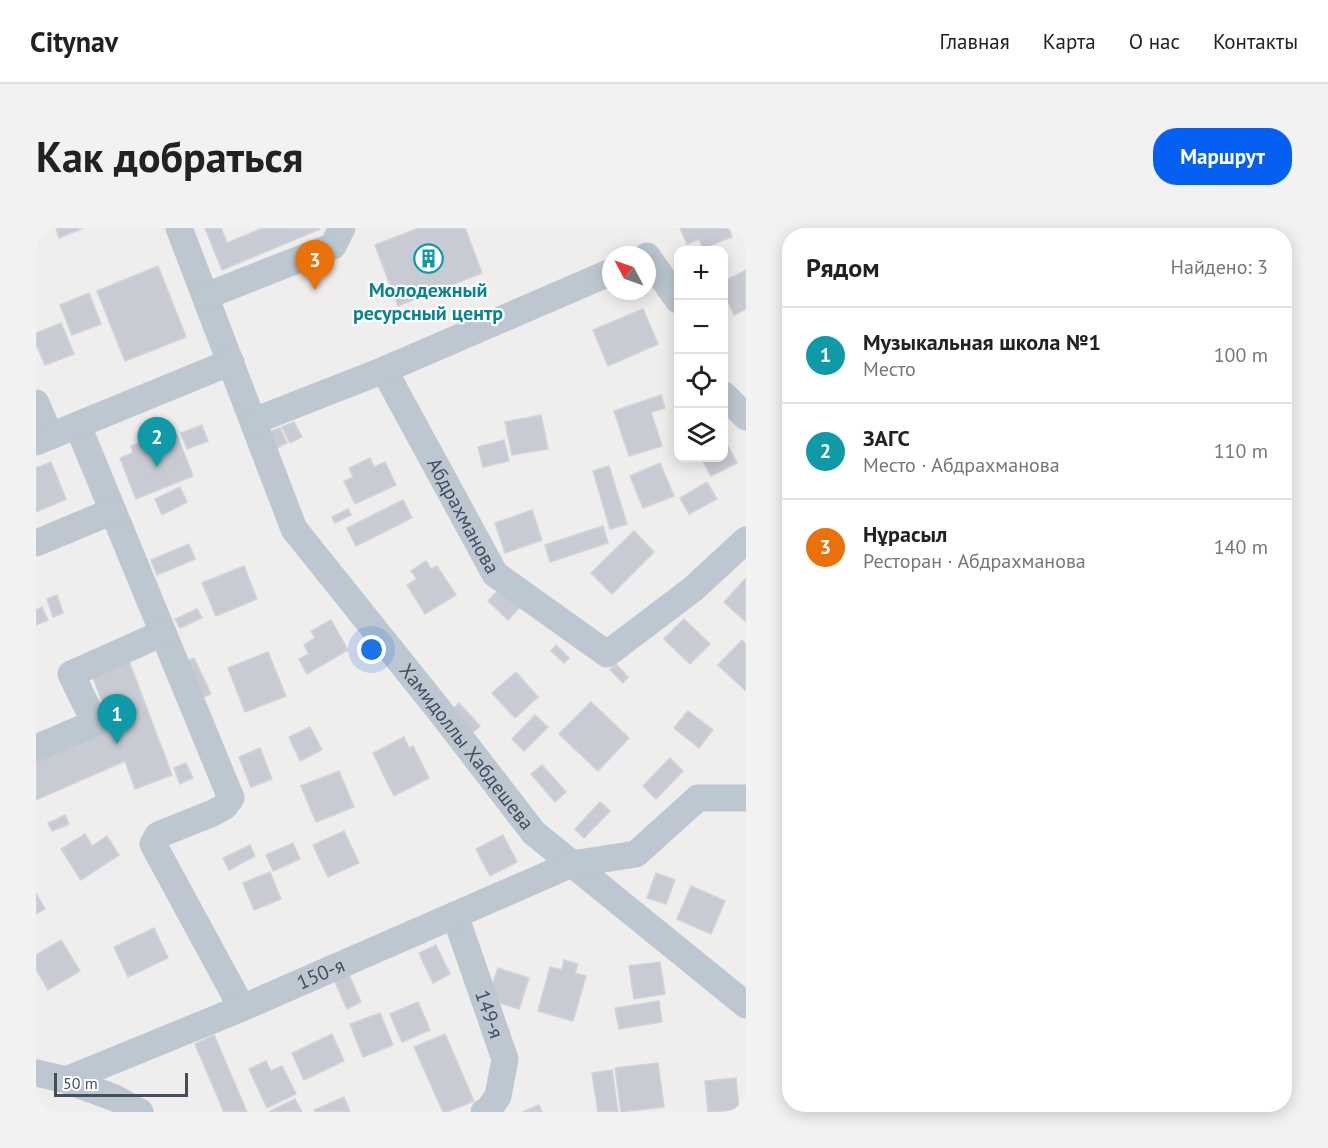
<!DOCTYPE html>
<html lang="ru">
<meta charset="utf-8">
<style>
:root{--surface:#fff;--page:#f2f2f2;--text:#222;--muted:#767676;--line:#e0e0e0;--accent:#0460f3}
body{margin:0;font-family:"PT Sans",sans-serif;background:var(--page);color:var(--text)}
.controls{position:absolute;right:18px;top:18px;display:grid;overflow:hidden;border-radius:12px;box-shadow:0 3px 15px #0003}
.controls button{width:54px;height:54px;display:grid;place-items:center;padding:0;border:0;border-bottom:2px solid var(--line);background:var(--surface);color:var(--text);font:30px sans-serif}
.compass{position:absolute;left:566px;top:18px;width:54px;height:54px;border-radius:50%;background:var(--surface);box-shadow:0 3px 15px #0003;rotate:311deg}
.scale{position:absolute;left:18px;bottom:15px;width:134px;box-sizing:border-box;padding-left:6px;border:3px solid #434f5d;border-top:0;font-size:16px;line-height:21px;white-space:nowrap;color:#434f5d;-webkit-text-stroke:4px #fff;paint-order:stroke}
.you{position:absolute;left:336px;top:422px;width:21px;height:21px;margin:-15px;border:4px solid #fff;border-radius:50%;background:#1a73e8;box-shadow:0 0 0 9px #1a73e833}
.badge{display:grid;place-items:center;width:39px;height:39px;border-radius:50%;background:var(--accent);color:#fff;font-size:20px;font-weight:700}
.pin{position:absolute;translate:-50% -50px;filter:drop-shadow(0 2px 3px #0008)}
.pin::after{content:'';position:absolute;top:32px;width:21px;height:18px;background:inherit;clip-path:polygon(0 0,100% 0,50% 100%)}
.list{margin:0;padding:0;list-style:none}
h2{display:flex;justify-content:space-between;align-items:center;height:78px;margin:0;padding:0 24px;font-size:26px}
h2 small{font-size:20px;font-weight:400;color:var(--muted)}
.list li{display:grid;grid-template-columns:39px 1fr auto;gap:18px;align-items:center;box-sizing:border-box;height:96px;padding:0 24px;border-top:2px solid var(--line)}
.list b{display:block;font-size:22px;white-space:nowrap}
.list p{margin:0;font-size:20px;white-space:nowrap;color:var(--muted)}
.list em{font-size:20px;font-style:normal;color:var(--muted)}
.icon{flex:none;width:33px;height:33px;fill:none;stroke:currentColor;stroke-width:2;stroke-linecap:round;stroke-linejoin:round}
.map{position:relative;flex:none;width:710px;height:884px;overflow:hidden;border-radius:24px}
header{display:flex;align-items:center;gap:36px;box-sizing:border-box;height:84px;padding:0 30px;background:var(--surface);border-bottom:2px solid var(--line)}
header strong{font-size:28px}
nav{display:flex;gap:33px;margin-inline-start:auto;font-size:21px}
.intro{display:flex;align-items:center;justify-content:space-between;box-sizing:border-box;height:144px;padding:0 36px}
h1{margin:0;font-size:42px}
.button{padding:15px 27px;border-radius:24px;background:var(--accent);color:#fff;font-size:21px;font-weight:700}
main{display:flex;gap:36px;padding:0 36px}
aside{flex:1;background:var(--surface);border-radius:24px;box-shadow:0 3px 15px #0003}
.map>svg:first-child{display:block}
</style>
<header>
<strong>Citynav</strong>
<nav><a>Главная</a><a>Карта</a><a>О нас</a><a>Контакты</a></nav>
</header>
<div class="intro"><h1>Как добраться</h1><a class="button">Маршрут</a></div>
<main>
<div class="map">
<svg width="710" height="884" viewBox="0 0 710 884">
<rect width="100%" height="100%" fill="#f0eded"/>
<g fill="#c8cbd4" stroke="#d0d3da" stroke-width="1.5">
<polygon points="20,0 47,0 23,10"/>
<polygon points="169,0 185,0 191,15 227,0 284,1 186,42"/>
<polygon points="383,0 429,0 446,45 362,78 339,17"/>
<polygon points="644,0 693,0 696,9 667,20 663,11 651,16"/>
<polygon points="122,38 150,109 89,133 61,63"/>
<polygon points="710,42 710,81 698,87 688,65 688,53"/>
<polygon points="53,65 65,96 36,107 24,77"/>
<polygon points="607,81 622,116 572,138 557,102"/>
<polygon points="25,95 38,126 9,137 0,116 0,105"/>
<polygon points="625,167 629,180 615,184 626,218 593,228 578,183"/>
<polygon points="505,187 512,221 476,227 469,194"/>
<polygon points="258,194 266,209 254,215 246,199"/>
<polygon points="166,197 172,213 151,221 145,205"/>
<polygon points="244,200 251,215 241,220 233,204"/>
<polygon points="141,207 157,248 100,271 84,230 97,225 95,218 110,212 113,218"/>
<polygon points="468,212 473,233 447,239 442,219"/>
<polygon points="692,218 701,235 675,248 666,231 669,230 688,230 688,220"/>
<polygon points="334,230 338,239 349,234 360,257 319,276 308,253 317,249 313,240"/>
<polygon points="15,234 30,271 0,284 0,240"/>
<polygon points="624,235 638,268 607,280 594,248"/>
<polygon points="573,238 591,296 574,301 557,243"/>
<polygon points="671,254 681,271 653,286 644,270"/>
<polygon points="144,259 151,274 126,287 119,271"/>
<polygon points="367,272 376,290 320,318 311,300"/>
<polygon points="312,281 315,287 299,295 296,289"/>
<polygon points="496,282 506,312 469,325 459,295"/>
<polygon points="567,298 572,315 514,334 509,317"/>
<polygon points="598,303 618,324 576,366 555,345"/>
<polygon points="153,316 159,331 121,347 115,332"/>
<polygon points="390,333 395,341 401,338 420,367 389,386 371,357 381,351 375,343"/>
<polygon points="208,338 221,371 180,388 166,355"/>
<polygon points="710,350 710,394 688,374"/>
<polygon points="463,361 483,380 472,392 452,373"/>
<polygon points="21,367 27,385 17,389 11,371"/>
<polygon points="6,379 12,392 0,397 0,382"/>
<polygon points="161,381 166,390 144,400 139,391"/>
<polygon points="648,391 674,416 654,436 628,411"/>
<polygon points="295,392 312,422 271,446 263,431 273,426 268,417 279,410 275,403"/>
<polygon points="706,412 710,416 710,463 682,437"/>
<polygon points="520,417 533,430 528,435 515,423"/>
<polygon points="232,424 250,468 209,484 192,440"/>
<polygon points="158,430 175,466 162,472 145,436"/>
<polygon points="93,433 136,547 99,561 89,533 0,572 0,532 76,500 56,447"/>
<polygon points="580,436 592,449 587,455 574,442"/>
<polygon points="480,444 502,469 479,490 456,465"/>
<polygon points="555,474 593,510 562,543 523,506"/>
<polygon points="423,475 444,498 436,505 415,483"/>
<polygon points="652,483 677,502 663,520 638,500"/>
<polygon points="499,487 512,499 488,523 476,511"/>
<polygon points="274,499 286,522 264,533 253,509"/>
<polygon points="368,509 373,520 377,518 393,550 358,568 337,525"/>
<polygon points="224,520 236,551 215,559 203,529"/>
<polygon points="634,530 647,543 620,571 607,558"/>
<polygon points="150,535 157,550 144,556 138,540"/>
<polygon points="506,537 530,564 519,574 495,546"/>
<polygon points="303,543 318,579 280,594 265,558"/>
<polygon points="564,574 574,583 548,610 539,601"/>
<polygon points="29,587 33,596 16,603 12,595"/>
<polygon points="308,603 323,635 292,649 277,617"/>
<polygon points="49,606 56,618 71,608 83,627 45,652 25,621"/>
<polygon points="467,607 481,634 454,648 440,621"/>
<polygon points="257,615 264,631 237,643 230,627"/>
<polygon points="214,617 219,628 193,642 187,630"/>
<polygon points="234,644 245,671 218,682 207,655"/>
<polygon points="620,645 639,652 630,676 611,670"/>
<polygon points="655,658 689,673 675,706 641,691"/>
<polygon points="0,665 9,681 0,686"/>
<polygon points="118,700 132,730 92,749 78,719"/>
<polygon points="25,712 44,743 12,762 0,741 0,727"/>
<polygon points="400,717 414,746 397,755 383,725"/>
<polygon points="528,732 542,736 539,745 550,748 537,793 502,783 514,739 526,742"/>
<polygon points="624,734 629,766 598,771 593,738"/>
<polygon points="462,740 493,750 483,781 452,771"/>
<polygon points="313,747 325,774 311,781 299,754"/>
<polygon points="623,773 626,794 583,801 579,780"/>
<polygon points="382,774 394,802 366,814 354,786"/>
<polygon points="344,785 357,817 327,829 314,796"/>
<polygon points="296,806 308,833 268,852 256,825"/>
<polygon points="409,806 438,873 411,884 407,884 378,819"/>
<polygon points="178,807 211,884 188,884 159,816"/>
<polygon points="230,833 235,843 246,838 260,866 231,880 213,841"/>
<polygon points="622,835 628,879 585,884 579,840"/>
<polygon points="576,842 582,884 562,884 556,845"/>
<polygon points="700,850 703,882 672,884 669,853"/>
<polygon points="308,869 314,884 279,884 278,882"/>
<polygon points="259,871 266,884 234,884 234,883"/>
<polygon points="503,877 506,884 487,884"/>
</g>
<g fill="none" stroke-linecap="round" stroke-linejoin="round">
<g stroke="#bcc7d1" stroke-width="27">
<path id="s1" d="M143,0L258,301L403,482L498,605L710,777"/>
<polyline points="611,28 642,72"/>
<polyline points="170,68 297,18 306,0"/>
<path id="s2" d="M348,142L459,346L571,426L657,361L710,312"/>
<polyline points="688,167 710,189"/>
<polyline points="0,175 14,208"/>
<polyline points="218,193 348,142 575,44"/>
<polyline points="42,198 195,570 188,579 177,585 122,607 117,616 206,780"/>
<polyline points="0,214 195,134"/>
<polyline points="0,315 77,283"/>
<polyline points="0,520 59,495 35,446 127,405"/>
<path id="s3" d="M419,687L469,831L462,868L453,881L448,884"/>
<polyline points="0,845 30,852 79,870 104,884"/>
<path id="s4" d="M30,852L206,780L536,636L600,626L662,570H710"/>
</g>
</g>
<defs>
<symbol id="building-ring" viewBox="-11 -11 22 22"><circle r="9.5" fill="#fff" stroke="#0f9aa8" stroke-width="1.5"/><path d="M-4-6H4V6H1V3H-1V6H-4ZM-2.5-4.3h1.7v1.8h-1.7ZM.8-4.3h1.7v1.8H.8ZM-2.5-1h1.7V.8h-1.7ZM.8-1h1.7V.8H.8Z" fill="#0f9aa8"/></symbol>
</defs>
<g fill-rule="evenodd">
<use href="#building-ring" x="376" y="14" width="33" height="33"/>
</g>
<g text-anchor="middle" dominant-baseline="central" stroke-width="4.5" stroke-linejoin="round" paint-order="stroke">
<g font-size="20" font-weight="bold" fill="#0d838f" stroke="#fff">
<text x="392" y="62">Молодежный<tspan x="392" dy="23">ресурсный центр</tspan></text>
</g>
<g font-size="20" fill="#434f5d" stroke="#fff">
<text stroke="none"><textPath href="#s2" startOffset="166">Абдрахманова</textPath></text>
<text stroke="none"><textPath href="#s1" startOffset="600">Хамидоллы Хабдешева</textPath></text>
<text stroke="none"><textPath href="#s4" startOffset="276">150-я</textPath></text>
<text stroke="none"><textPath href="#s3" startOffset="105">149-я</textPath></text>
</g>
</g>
</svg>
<div class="controls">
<button>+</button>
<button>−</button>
<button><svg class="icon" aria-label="locate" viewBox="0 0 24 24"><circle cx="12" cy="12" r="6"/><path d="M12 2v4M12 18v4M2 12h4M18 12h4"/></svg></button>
<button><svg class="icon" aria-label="layers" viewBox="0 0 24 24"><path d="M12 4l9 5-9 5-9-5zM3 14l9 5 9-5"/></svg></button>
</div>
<svg class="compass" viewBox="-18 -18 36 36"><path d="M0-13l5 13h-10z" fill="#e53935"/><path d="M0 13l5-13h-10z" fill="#767676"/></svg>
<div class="scale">50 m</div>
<div class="you"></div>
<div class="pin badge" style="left:81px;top:516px;background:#0f9aa8">1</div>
<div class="pin badge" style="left:121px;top:239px;background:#0f9aa8">2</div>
<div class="pin badge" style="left:279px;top:62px;background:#e8710a">3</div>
</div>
<aside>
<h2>Рядом<small>Найдено: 3</small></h2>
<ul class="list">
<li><span class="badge" style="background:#0f9aa8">1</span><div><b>Музыкальная школа №1</b><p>Место</p></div><em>100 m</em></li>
<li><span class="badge" style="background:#0f9aa8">2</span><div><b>ЗАГС</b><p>Место · Абдрахманова</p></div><em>110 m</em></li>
<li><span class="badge" style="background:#e8710a">3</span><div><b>Нұрасыл</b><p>Ресторан · Абдрахманова</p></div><em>140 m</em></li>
</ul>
</aside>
</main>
